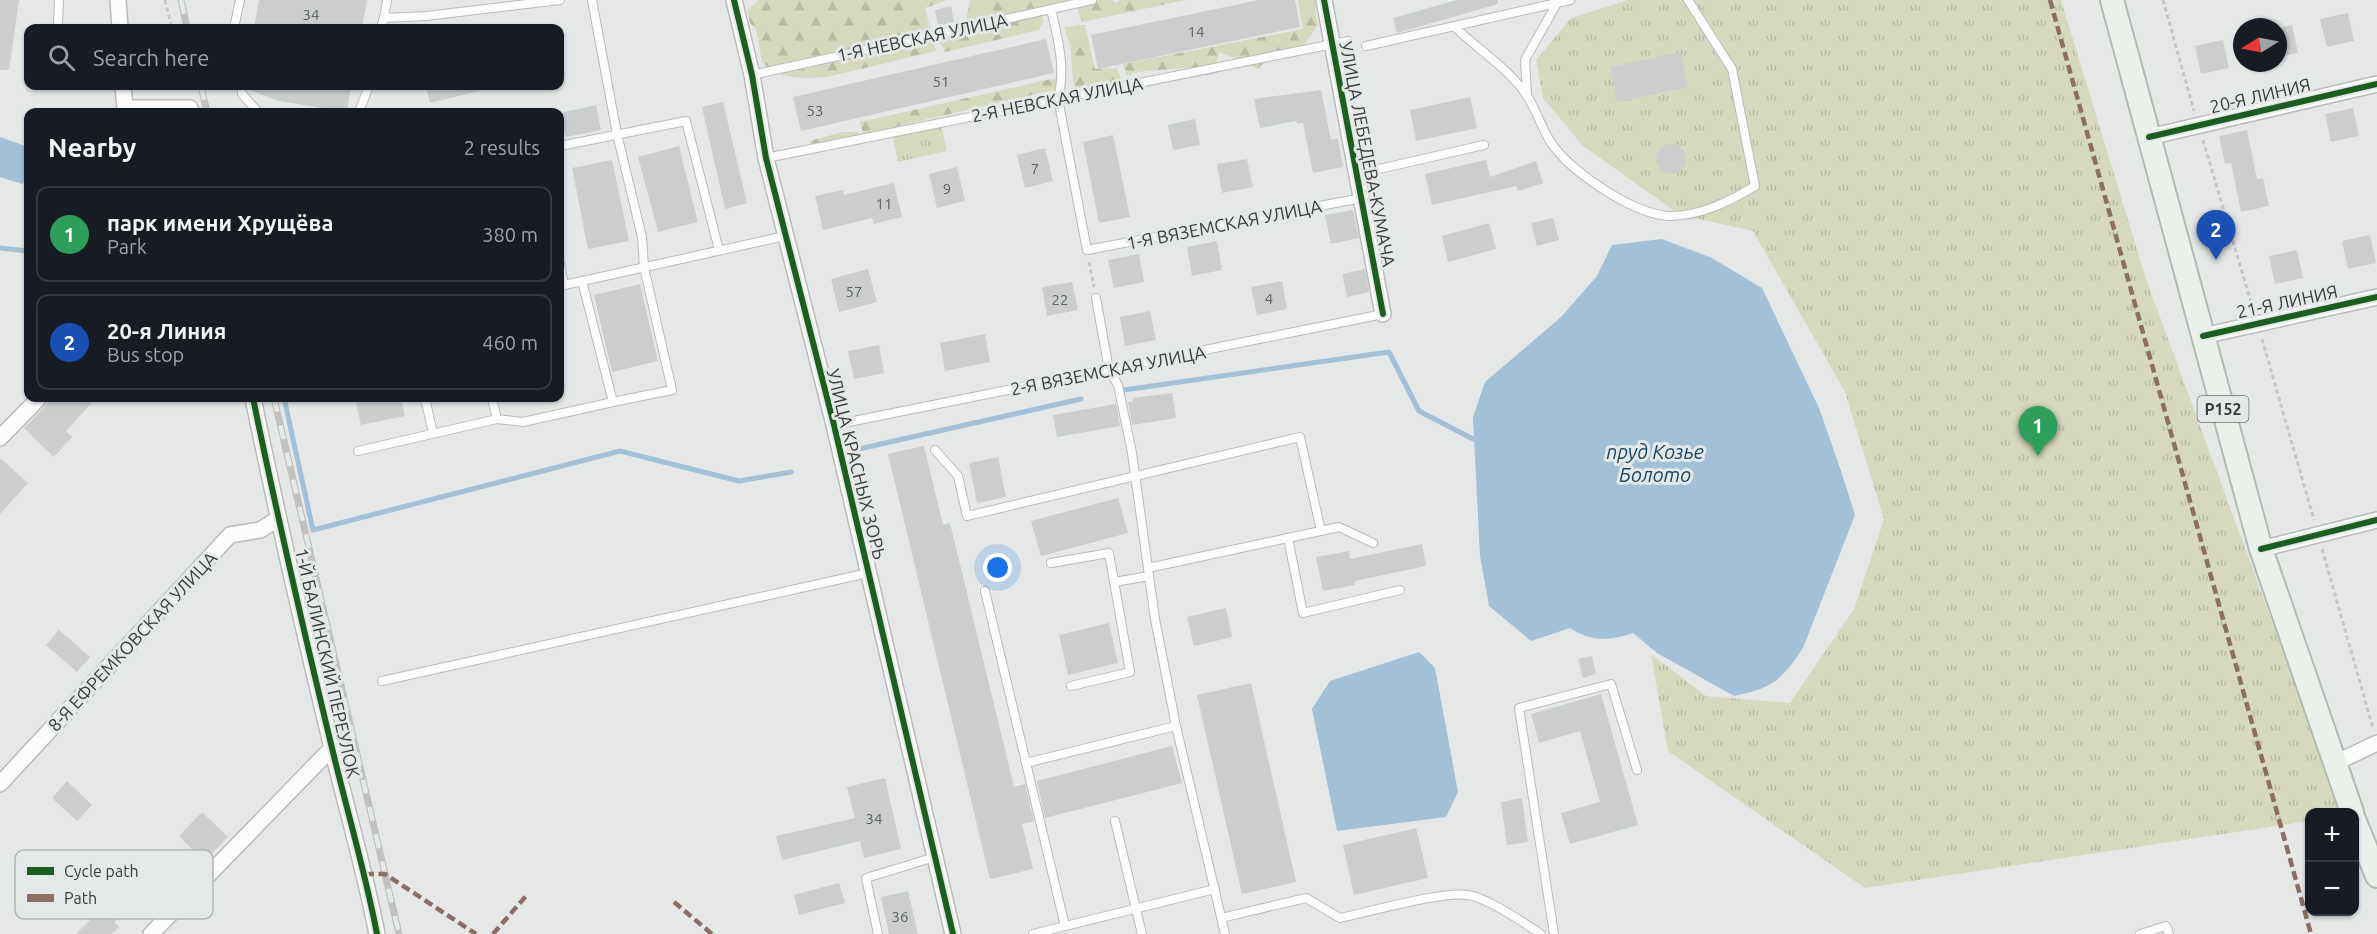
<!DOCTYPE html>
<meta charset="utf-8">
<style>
:root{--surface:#171b24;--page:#20242c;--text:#f1f3f6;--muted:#9ea1a6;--line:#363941;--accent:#d93025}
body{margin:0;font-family:Ubuntu,sans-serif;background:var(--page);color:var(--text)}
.controls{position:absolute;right:18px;bottom:18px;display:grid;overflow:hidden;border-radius:12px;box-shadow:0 2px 4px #0004}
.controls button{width:54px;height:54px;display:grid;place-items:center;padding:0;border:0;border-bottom:2px solid var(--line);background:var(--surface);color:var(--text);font:30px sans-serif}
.compass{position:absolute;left:2233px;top:18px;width:54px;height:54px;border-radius:50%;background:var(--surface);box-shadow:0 2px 4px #0004;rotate:260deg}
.you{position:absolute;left:998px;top:568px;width:21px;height:21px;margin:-15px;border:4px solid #fff;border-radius:50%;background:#1a73e8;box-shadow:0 0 0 9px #1a73e833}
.badge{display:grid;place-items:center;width:39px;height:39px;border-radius:50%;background:var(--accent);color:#fff;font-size:20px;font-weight:700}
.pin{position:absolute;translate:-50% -50px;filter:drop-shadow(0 2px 3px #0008)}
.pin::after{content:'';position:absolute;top:32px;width:21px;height:18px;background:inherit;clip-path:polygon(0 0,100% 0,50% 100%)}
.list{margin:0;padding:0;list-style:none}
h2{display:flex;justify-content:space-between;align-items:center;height:78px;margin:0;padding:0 24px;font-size:26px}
h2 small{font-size:20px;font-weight:400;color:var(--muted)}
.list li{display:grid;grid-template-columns:39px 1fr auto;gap:18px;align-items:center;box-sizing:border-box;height:96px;margin:0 12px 12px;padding:0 12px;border:2px solid var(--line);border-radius:12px}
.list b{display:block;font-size:22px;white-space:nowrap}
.list p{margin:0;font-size:20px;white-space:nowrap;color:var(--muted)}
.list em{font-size:20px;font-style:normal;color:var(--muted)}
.icon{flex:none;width:33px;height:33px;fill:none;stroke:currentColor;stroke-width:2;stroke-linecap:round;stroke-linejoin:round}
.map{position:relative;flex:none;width:2377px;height:934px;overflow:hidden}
.search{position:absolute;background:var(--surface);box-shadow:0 2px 4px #0004;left:24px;top:24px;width:540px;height:66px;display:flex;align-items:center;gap:15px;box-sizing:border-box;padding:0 21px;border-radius:12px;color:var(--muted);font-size:22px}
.panel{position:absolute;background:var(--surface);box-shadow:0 2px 4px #0004;left:24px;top:108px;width:540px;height:294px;border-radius:12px}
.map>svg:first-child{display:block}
</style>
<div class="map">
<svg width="2377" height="934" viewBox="0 0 2377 934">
<defs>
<pattern id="forest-firs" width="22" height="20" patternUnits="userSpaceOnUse" patternTransform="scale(1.5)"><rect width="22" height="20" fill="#d6d9be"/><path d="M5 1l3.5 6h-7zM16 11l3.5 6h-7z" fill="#b8bba4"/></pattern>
<pattern id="park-tufts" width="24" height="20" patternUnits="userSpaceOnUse" patternTransform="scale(1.5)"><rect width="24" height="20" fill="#d6d9be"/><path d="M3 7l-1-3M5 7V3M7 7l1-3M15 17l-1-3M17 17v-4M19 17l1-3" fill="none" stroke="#b8bba4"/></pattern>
</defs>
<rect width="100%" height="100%" fill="#e5e8e7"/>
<g fill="url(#forest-firs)">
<path d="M759,0H947L925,8L936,51L827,77C803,78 780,81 762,62L756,29L750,23L747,11Z"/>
<polygon points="970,0 1071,0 1028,9 982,25 965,26"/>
<polygon points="1074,0 1113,0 1115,3 1121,0 1186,0 1082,22"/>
<polygon points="1298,0 1318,0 1315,10 1318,25 1302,48 1267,59 1258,69 1219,52 1216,63 1225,70 1207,76 1194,67 1137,72 1127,76 1123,64 1303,29"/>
<polygon points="1041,14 1044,21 1039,30 945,52 938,40 945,29 960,29 970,34"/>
<polygon points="1085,25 1095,69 1117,68 1125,92 1114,96 1097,92 1103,85 1074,90 1070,44 1064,27"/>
<polygon points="1056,78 1058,89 863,134 860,122"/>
<polygon points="843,132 859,132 859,139 813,148 809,141"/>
</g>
<g fill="url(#park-tufts)">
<polygon points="1628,0 2061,0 2146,279 2342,812 2310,812 2309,821 1865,888 1668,751 1651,654 1706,696 1790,703 1854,609 1884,519 1845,392 1753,231 1680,215 1583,146 1543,98 1536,60 1571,18"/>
<polygon points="941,126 947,151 898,162 893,137"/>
</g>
<g fill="#a2c0d7">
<polygon points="0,137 28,147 28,178 22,184 0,177"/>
<path d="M1662,239L1712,258L1762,288L1819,408L1841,471L1855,515L1803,648C1781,681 1772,688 1734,696L1657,653L1633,633C1608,641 1592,642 1570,628L1531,641L1489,606L1480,556L1473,417L1485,382L1561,317L1597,276L1612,245Z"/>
<polygon points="1419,652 1435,668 1458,792 1446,817 1337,831 1312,709 1330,681"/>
</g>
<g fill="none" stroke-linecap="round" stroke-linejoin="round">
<g stroke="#a2c0d7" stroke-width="5">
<polyline points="0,248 28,251"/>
<polyline points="1124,390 1389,352 1419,411 1475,440"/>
<polyline points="284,398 313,530 620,451 739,481 791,472"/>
<polyline points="850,451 1081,399"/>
</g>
</g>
<g fill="#cccece">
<polygon points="0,0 19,0 9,70 0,70"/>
<polygon points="259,0 367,0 362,28 254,28"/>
<polygon points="1259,0 1295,0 1300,27 1098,69 1091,35"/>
<polygon points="1457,0 1498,0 1498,4 1397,33 1393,18"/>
<polygon points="951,6 954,22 938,26 935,10"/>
<polygon points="2348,13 2354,41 2327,47 2320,19"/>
<polygon points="2292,25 2298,53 2278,57 2278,28"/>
<polygon points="1046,39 1054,73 801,131 793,97"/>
<polygon points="2223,40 2229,68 2201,74 2195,46"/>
<polygon points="1681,52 1688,87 1617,102 1610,67"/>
<polygon points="247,86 351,86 347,112 279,101 247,89"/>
<polygon points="426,86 479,86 479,91 430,103"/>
<polygon points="1321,90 1331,140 1338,138 1343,167 1313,173 1303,123 1297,124 1296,121 1260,128 1254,99"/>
<polygon points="1470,97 1477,128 1416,141 1410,110"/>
<polygon points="723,102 747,203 725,209 702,107"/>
<polygon points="596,105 601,130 566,137 560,113"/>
<polygon points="2353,108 2359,136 2331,142 2325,114"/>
<polygon points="1195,119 1200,145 1173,150 1168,125"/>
<polygon points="2247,130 2257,179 2263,178 2269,206 2241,212 2231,163 2225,164 2219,136"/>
<polygon points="1113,135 1130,217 1099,223 1083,142"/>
<circle cx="1671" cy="159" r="15"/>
<polygon points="679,146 698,222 658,232 638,157"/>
<polygon points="1045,148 1053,181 1025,188 1017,155"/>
<polygon points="1247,159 1253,187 1222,193 1217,164"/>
<polygon points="612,160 629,241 588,249 572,168"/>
<polygon points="1486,160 1490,177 1536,161 1543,183 1518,191 1516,186 1432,205 1425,174"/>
<polygon points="957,167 965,201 937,208 929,174"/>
<polygon points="894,183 902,217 874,224 872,218 823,230 815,196 843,190 844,195"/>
<polygon points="1353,210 1359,238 1331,244 1325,215"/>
<polygon points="1553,218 1559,240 1537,246 1531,223"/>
<polygon points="1489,223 1496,249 1448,262 1442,236"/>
<polygon points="2370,235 2376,263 2348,269 2342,241"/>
<polygon points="1217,241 1222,270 1192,276 1187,247"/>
<polygon points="2297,250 2303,278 2275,284 2269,256"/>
<polygon points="1139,254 1144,282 1114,288 1108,260"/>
<polygon points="868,269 877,302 839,312 831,279"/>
<polygon points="1365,269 1369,292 1347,297 1342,274"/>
<polygon points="1282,281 1287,309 1257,315 1251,287"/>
<polygon points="1072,282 1078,310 1047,316 1042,287"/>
<polygon points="640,284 658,361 612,372 594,295"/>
<polygon points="1150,311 1156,340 1125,346 1120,317"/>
<polygon points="985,334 990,362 945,371 940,343"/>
<polygon points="879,345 884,373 854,379 848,351"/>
<polygon points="1172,393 1176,418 1132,425 1128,402 1133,401 1133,398"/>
<polygon points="53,398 96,398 66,431 72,437 54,457 24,428"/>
<polygon points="355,398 401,398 405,416 361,425"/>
<polygon points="1116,404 1120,426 1057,437 1053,415"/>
<polygon points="924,446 943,525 950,523 1014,787 1025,784 1034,821 1022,824 1033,869 990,879 888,454"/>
<polygon points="998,457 1006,497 977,503 969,463"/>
<polygon points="0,458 28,483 0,514"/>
<polygon points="1118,498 1128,533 1041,556 1031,521"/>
<polygon points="1422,544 1426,566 1355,581 1355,585 1323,591 1316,557 1349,551 1350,559"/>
<polygon points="1226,608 1232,637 1194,646 1187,617"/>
<polygon points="1109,623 1118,663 1068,675 1059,635"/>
<polygon points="59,630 90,657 77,672 46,645"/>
<polygon points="1592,656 1596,674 1583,678 1578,659"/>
<polygon points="1251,683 1296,882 1242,894 1197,695"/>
<polygon points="1601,694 1638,825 1570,844 1561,813 1600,802 1580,731 1539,743 1531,714"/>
<polygon points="1172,746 1182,783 1045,818 1037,781"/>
<polygon points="885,778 901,849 864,858 860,841 782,860 776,836 855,818 847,787"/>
<polygon points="67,781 92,805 77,821 52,798"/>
<polygon points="1522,798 1528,842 1507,845 1501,802"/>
<polygon points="202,812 228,837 204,861 179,836"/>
<polygon points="1416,828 1428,878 1354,895 1343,845"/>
<polygon points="152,859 170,878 142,907 135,901 114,922 119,927 112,934 76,934"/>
<polygon points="839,883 845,903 799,915 794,895"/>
<polygon points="908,891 918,934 889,934 881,897"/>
</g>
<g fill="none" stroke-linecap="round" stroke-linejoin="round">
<defs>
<g id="lane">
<polyline points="387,0 384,18 426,16 560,0"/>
<polyline points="592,0 617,134 642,237 644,267 672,390 613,402"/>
<path d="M1051,9C1058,40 1066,67 1058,99L1087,250L1362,198"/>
<polyline points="58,22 59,0"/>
<path d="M1455,27C1478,50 1510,69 1527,96C1537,111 1542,130 1552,144C1572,173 1635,215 1670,216C1701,216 1730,201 1755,186L1732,69L1688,0"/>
<polyline points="234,28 240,0"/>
<polyline points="381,28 384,18"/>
<polyline points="1366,46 1570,0"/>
<polyline points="752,75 1092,0"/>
<polyline points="241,86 242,94 258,112"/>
<polyline points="1527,94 1525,60 1557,3"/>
<polyline points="359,112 369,86"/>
<polyline points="560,146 686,121 719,250"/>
<polyline points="766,158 1348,41"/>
<polyline points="1357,174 1484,145"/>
<polyline points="560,264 564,285"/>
<polyline points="560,286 785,236"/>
<polyline points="1096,298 1109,370 1118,385 1132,453 1155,619 1176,726 1225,934"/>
<polyline points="425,398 433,433"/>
<polyline points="497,419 523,422 613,402 582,281"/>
<polyline points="834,425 1383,314"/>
<polyline points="935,450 958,476 967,516 1300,437 1321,531"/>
<polyline points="358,451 497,419 492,398"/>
<polyline points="1288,538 1303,613 1400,590"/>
<polyline points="1051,563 1109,553 1130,672 1071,686"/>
<polyline points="1148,568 1339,527 1373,543"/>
<polyline points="1114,582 1149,576"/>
<polyline points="985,591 1065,926"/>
<polyline points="382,681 868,573"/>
<polyline points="1026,763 1176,726"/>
<polyline points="1115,821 1142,934"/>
<path d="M1221,918L1306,898L1340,918C1370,912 1441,891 1468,895C1488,898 1524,923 1541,934"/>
<polyline points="878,934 866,878 935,857"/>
<polyline points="1033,934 1215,889"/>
<polyline points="1554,934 1519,708 1611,684 1637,770"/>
<polyline points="2140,934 2166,926 2169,934"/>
</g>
<g id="street">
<polyline points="118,0 120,28"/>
<polyline points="734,0 752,75 766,158 834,425 953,934"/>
<polyline points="1324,0 1383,314"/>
<polyline points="123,86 125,108 190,108 191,112"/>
<polyline points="2149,137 2377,84"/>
<polyline points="2203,336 2377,297"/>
<path d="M253,398C277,515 304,632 332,748C347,811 365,871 377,934"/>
<polyline points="0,438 39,398"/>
<polyline points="2261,549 2377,520"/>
<polyline points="2333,764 2377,743"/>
<polyline points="0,784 230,535 260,530 278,519"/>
<polyline points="151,934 327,753 332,751"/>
</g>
<g id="primary">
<polyline points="2112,0 2261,549 2352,812"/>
<polyline points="2354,819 2377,876"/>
</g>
</defs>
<use href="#lane" stroke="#b9bbba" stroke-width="10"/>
<use href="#street" stroke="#b9bbba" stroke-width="18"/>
<use href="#primary" stroke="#b1bab2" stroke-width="26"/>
<g stroke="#c6c6c6" stroke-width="3" stroke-dasharray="4.5 3" stroke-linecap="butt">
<polyline points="165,0 172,28"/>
<polyline points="2163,0 2194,111"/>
<polyline points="2203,140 2253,309"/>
<polyline points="1089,262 1094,287"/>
<polyline points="2262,339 2314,520"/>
<polyline points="2322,549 2373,728"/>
</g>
<use href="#lane" stroke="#fbfcfb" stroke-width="8"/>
<use href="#street" stroke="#fbfcfb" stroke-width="15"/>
<use href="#primary" stroke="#ebf0eb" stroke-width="22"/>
<defs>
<g id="rail">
<polyline points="181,0 187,28"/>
<polyline points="201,86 207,112"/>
<polyline points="274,398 399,934"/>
</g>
</defs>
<use href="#rail" stroke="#bfc0bf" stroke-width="7"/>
<use href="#rail" stroke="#e4e9e7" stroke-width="4.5" stroke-dasharray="14" stroke-linecap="butt"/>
<g stroke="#8d6e63" stroke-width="4.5" stroke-dasharray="9 4.5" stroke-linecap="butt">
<polyline points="2050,0 2311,934"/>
<polyline points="365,874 385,874 476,934"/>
<polyline points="674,902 712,934"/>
<polyline points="493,934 526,896"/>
</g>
<defs>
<g id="cycleway">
<polyline points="734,0 752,75 766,158 834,425 953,934"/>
<polyline points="1324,0 1383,314"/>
<polyline points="2149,137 2377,84"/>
<polyline points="2203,336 2377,297"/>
<path d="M253,398C277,515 304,632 332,748C347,811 365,871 377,934"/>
<polyline points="2261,549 2377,520"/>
</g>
</defs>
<use href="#cycleway" stroke="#e4e9e7" stroke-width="10"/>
<use href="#cycleway" stroke="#1b5e20" stroke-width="6"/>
</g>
<g text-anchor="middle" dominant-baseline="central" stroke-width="6" stroke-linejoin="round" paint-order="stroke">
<g font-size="15" fill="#5e6060">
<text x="311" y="14">34</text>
<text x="1196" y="31">14</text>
<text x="941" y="81">51</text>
<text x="815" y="110">53</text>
<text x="1035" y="168">7</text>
<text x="947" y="188">9</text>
<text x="884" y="203">11</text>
<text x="854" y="291">57</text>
<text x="1269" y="298">4</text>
<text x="1060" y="299">22</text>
<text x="874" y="818">34</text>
<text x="900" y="916">36</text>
</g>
<rect fill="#e4e9e7" stroke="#6d706f" stroke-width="1.5" x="2197.5" y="396" width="51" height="26" rx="4.5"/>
<g font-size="16" font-weight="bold" fill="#3a3c3b">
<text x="2223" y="409">Р152</text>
</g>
<g font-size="18" fill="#3a3c3b" stroke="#e4e9e7">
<text transform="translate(922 37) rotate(-12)">1-Я НЕВСКАЯ УЛИЦА</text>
<text transform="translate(2260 95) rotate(-13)">20-Я ЛИНИЯ</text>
<text transform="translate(1057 99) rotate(-11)">2-Я НЕВСКАЯ УЛИЦА</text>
<text transform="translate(1368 154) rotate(79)">УЛИЦА ЛЕБЕДЕВА-КУМАЧА</text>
<text transform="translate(1224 224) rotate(-11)">1-Я ВЯЗЕМСКАЯ УЛИЦА</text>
<text transform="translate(2287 301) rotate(-12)">21-Я ЛИНИЯ</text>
<text transform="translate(1108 370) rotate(-11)">2-Я ВЯЗЕМСКАЯ УЛИЦА</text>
<text transform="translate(857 464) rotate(76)">УЛИЦА КРАСНЫХ ЗОРЬ</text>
<text transform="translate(132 641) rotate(-47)">8-Я ЕФРЕМКОВСКАЯ УЛИЦА</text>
<text transform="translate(328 663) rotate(77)">1-Й БАЛИНСКИЙ ПЕРЕУЛОК</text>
</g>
<g font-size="20" font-style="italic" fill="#164768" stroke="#e4e9e7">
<text x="1655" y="451">пруд Козье<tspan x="1655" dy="23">Болото</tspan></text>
</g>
</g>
<rect x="15" y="850" width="198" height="69" rx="9" fill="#e4e9e7" stroke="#b1b5b3" stroke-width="1.5"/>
<rect x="27" y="867" width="27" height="8" fill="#1b5e20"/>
<rect x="27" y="894" width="27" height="8" fill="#8d6e63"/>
<g font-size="16" fill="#3a3c3b">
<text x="64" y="877">Cycle path</text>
<text x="64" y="904">Path</text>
</g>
</svg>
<div class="controls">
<button>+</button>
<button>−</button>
</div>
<svg class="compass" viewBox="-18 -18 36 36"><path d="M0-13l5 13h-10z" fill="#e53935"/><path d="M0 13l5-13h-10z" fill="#9ea1a6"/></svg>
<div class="you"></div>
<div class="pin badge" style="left:2038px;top:456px;background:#2e9e5b">1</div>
<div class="pin badge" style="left:2216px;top:260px;background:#1a4fb4">2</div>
<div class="search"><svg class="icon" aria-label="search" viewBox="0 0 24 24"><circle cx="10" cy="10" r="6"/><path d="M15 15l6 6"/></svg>Search here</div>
<section class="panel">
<h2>Nearby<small>2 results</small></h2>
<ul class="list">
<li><span class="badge" style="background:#2e9e5b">1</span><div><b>парк имени Хрущёва</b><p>Park</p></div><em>380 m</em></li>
<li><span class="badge" style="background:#1a4fb4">2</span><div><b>20-я Линия</b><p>Bus stop</p></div><em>460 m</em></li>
</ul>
</section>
</div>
